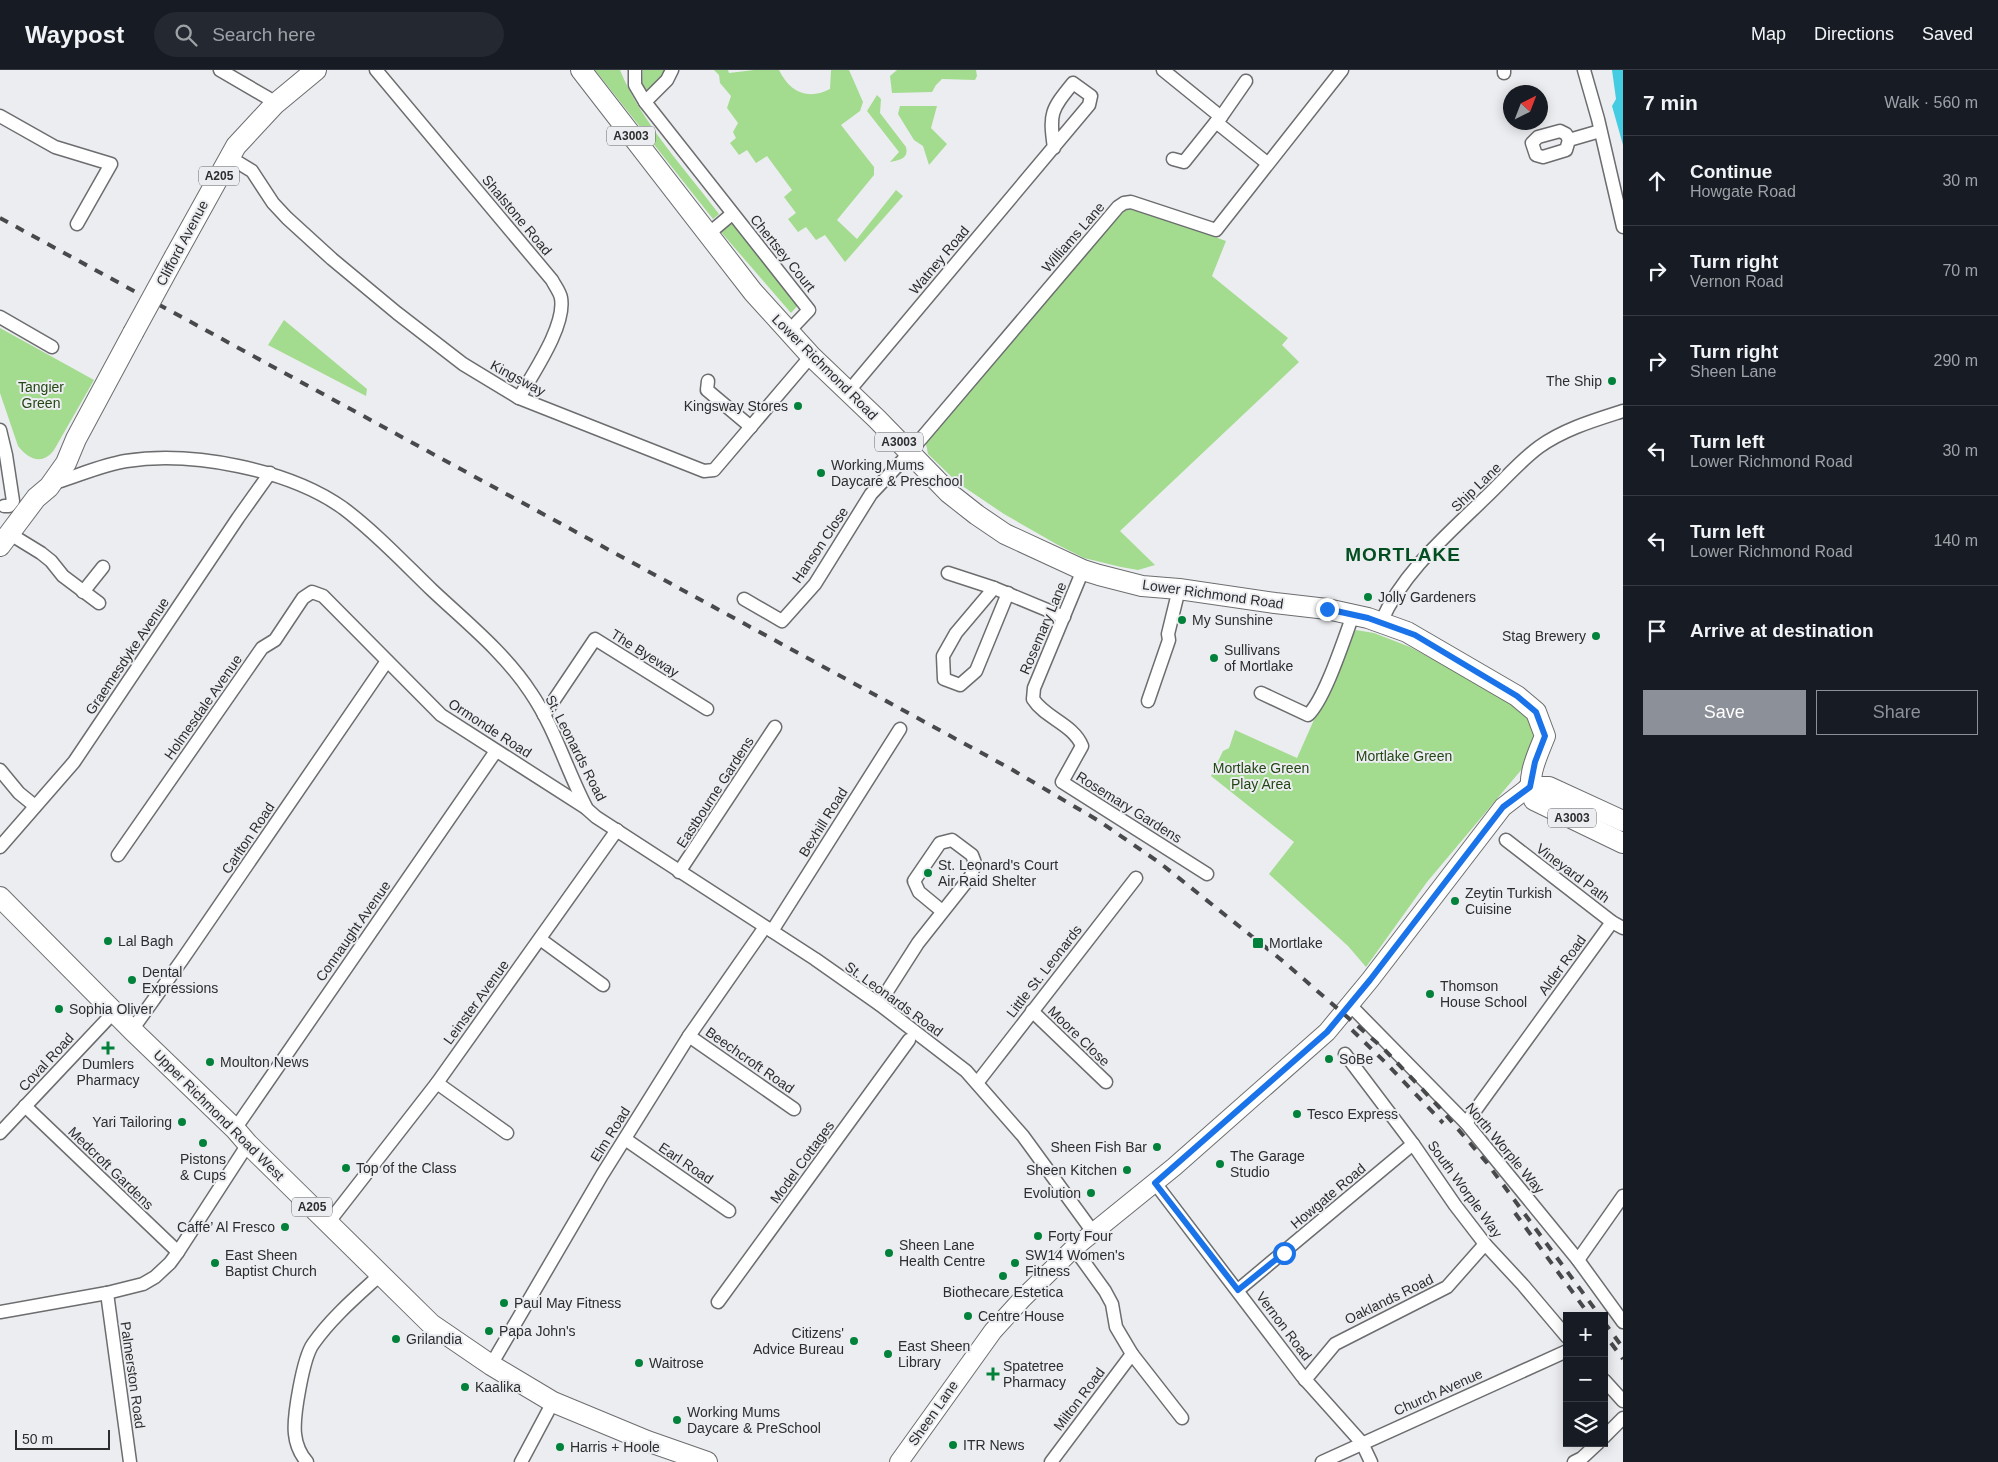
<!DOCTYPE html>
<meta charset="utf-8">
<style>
:root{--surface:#171b24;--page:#242831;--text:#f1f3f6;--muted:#9ea1a6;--line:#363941;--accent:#8c9099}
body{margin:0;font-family:Helvetica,sans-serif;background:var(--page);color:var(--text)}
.controls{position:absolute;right:15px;bottom:15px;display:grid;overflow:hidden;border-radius:0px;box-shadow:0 2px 12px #0003}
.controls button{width:45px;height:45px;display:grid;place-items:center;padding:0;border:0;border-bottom:1px solid var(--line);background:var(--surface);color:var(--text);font:25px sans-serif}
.compass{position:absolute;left:1503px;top:15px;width:45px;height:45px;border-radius:50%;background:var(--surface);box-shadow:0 2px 12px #0003;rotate:42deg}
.scale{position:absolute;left:15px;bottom:12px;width:95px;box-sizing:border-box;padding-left:5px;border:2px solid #2c2d2e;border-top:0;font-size:14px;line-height:18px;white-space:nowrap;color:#2c2d2e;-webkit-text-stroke:4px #ecedf0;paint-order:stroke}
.stop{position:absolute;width:15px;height:15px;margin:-11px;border:4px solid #1a73e8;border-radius:50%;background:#fff}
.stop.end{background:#1a73e8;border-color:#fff;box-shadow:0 1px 5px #0008}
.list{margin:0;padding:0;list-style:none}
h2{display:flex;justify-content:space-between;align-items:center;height:65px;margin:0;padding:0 20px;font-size:21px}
h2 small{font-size:16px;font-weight:400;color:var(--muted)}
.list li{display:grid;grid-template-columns:32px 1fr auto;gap:15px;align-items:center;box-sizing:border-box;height:90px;padding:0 20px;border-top:1px solid var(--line)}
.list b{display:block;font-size:19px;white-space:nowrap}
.list p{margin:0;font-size:16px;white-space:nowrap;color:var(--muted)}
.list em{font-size:16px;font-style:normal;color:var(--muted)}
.actions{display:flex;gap:10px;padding:15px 20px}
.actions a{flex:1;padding:11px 0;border:1px solid var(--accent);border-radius:0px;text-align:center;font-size:18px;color:var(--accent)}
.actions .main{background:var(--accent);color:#fff}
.icon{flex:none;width:28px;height:28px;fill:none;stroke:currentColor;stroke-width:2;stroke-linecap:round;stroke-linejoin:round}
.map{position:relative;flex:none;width:1623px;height:1392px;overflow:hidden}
header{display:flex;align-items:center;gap:30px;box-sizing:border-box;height:70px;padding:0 25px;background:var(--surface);border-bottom:1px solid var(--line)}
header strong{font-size:24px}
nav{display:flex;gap:28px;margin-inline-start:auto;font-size:18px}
.search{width:350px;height:45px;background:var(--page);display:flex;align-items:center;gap:12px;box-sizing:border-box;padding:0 18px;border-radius:28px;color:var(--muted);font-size:19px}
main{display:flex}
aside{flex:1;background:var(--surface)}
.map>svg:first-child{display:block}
</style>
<header>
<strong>Waypost</strong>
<div class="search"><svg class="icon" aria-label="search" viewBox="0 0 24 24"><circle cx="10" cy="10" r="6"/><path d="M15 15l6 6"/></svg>Search here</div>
<nav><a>Map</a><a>Directions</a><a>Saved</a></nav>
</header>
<main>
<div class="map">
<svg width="1623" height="1392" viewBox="0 0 1623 1392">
<rect width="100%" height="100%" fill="#ecedf0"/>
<g fill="#a3db8f">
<path d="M595,0H620C641,52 686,100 719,144L713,149Z"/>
<polygon points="643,0 667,0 660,12 645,25 642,17"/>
<path d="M714,0H728L729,3L754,0H779C789,21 807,31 830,19L831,0H849L863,32L860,41L841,55L874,97V105L837,150L857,169L896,120L903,126L845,192L825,165L816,170L806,157L798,162L788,149L796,143L784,127L792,120L767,86L756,93L747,80L739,85L730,73L736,68L733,62L738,53L727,38L731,26L720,13L719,5Z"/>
<polygon points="897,0 976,0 977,6 975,10 942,9 936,15 932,22 892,23 890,6"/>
<path d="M877,25L881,29L880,43L906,77C909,89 899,90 890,92L899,82L867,41Z"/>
<polygon points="900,36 937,36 931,58 947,74 929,95 923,76 914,70 898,44"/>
<polygon points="1128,139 1157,146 1226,171 1212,206 1288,268 1282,275 1299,292 1120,461 1155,495 1138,500 1121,497 1084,488 1058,475 1004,444 958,413 928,384 925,369 1120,145"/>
<polygon points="732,153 800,233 791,243 721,162"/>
<polygon points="284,250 367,319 366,326 268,275"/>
<path d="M0,258L94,310L54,380C42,396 28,389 18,376L0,323Z"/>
<polygon points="1356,560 1374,563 1410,577 1505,628 1522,642 1535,659 1538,672 1532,687 1427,812 1366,897 1348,876 1269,804 1294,772 1211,706 1223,681 1229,678 1235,660 1297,688 1349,571"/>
</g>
<polygon fill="#44cce3" points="1612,0 1623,0 1623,75 1612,36 1616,29"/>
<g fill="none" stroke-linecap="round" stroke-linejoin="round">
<defs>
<g id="minor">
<polyline points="220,0 268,28 275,34"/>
<path d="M376,0L552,210C555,216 560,222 561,228C566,256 533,303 519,328"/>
<polyline points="635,0 635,15 645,32 809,240 788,262"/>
<polyline points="1163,0 1221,47 1216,52 1267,93"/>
<polyline points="1504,0 1504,3"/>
<polyline points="1584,0 1598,49 1623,157"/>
<polyline points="645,32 667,10 672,0"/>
<polyline points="0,46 55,77 111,94 77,154"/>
<polyline points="1221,47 1246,11"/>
<polyline points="1569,70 1566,80 1543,87 1536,85 1532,73 1538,67 1560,61 1566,64 1569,70 1600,61"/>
<polyline points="229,87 252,101 273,133 287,148 332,189 397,243 463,294 519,328 704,401 714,400 811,286"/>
<polyline points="1173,89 1184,92 1216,52"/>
<polyline points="707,165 732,144"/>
<polyline points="0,247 52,277"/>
<polyline points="708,311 707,320 751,357"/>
<path d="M848,322L1089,35L1091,26L1073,13C1051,40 1049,43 1054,78"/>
<polyline points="0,360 6,385 13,431 9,436 4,436"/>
<path d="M54,410L57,412C80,405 102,395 126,391C192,381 288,399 343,438C375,462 403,492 432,520C466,552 505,583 531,623C555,658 567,701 587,739L596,747L815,889L879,934L966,1001L1023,1066L1093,1162"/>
<polyline points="10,464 41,483 51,491 63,506 99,533"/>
<path d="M1083,500L1034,618L1033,629C1045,648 1073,654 1082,676L1062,712L1207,804"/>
<polyline points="948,503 994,518 1064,547"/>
<polyline points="994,518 956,563 943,586 944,609 960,615 976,601 1008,523"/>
<polyline points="83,522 103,497"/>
<polyline points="744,529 782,551 815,514 871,424 903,390 1118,137 1124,133 1131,132 1216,160 1342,0"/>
<path d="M1381,552C1403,502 1447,465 1486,427C1503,411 1520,391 1539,377C1564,359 1595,350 1623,341"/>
<path d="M1261,623L1308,645C1325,629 1344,569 1353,545"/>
<polyline points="1148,631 1169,570 1168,564 1179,519"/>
<polyline points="544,645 595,569 707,639"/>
<polyline points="0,700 19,723 35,736"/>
<polyline points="1506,770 1612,852 1623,858"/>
<polyline points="0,777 74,692 238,448 270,403"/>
<polyline points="118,785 262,578 275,570 303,528 312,522 323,526 441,645 586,738"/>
<polyline points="679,802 775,657"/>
<polyline points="772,861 900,659"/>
<polyline points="540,869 603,915"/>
<polyline points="879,934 918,873 971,806 975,793 972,785 952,770 940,773 914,811 919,822 942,841"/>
<polyline points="1350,935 1466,1053 1578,1190 1623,1252"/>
<polyline points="1032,941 1106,1012"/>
<polyline points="132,960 182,890 387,591"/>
<polyline points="689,966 794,1039"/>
<polyline points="1345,984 1413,1074 1455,1135 1485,1174 1523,1215 1567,1267"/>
<polyline points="437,1013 507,1063"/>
<polyline points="977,1013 1136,808"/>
<polyline points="25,1036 178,1182"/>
<polyline points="1466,1053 1612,852"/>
<polyline points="235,1059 496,681"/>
<polyline points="0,1063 114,942"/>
<polyline points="625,1069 729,1141"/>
<polyline points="1155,1113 1302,1306 1362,1373 1371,1392"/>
<polyline points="328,1153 437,1013 617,760"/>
<polyline points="1578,1190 1623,1126"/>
<polyline points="1238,1220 1413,1074"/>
<polyline points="107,1223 130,1392"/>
<polyline points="718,1232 909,970"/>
<polyline points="0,1242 107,1223 143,1214 155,1207 170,1193 178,1182 248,1074"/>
<polyline points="1132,1284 1182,1348"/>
<polyline points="491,1295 602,1105 689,966 765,857"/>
<polyline points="1305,1310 1335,1274 1447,1217 1485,1174"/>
<polyline points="1604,1310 1623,1331"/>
<polyline points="1604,1367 1623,1348"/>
<path d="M307,1392C301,1385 296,1374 295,1364C293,1347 303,1288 313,1274C331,1248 357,1226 380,1205"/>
<polyline points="521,1392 553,1332"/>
<polyline points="1051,1392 1132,1284 1116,1257 1112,1234 1105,1221 1074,1178"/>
<polyline points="1322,1392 1567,1281"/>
<polyline points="1574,1392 1582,1388 1598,1373"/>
</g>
<polyline id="secondary" points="899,1392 993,1261 1023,1228 1074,1178 1174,1097 1327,962 1370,910 1503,737 1529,717"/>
<g id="primary">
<path d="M581,0L753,222L811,286L877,349L949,423L977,445L1005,464L1083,500L1099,505L1142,516L1179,519L1275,533L1327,539L1368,548L1407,562L1517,626L1536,642L1545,666C1537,686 1525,709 1534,730L1623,773"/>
<polyline points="1529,717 1549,717 1623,751"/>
</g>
<g id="trunk">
<polyline points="175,186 236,76 275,34 316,0"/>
<polyline points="0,476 36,428 49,417 66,393 76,369 133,263"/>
<polyline points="0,827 132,960 235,1059 248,1074 431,1254 491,1295 553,1332 647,1371 707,1392"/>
</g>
</defs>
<use href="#minor" stroke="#6c6d6f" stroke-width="15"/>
<use href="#secondary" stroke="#6c6d6f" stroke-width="20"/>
<use href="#primary" stroke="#6c6d6f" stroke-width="22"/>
<use href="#trunk" stroke="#6c6d6f" stroke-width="22"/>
<use href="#minor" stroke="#fff" stroke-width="12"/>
<use href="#secondary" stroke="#fff" stroke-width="18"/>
<use href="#primary" stroke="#fff" stroke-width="20"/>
<use href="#trunk" stroke="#fff" stroke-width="20"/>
<g stroke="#48494a" stroke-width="4" stroke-dasharray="9 9" stroke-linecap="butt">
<polyline points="0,148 1011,699 1099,751 1160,793 1284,892 1384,979 1439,1037 1487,1093 1600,1246"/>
<polyline points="1352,960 1387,994 1443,1053"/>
<polyline points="1515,1143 1590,1246"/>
<polyline points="1604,1252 1623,1278"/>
<polyline points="1611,1273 1623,1289"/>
</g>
<defs>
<polyline id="trunk-bridge" points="133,263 175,186"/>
</defs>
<use href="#trunk-bridge" stroke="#6c6d6f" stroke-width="22" stroke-linecap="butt"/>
<use href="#trunk-bridge" stroke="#fff" stroke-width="20"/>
</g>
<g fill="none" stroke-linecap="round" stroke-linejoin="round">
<polyline stroke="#1a73e8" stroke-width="6" points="1284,1183 1238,1220 1155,1113 1327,962 1370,910 1503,737 1530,717 1535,692 1545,666 1536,642 1517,626 1415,565 1368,548 1327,539"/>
</g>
<g fill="#02813a" stroke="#ecedf0" stroke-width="2">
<circle cx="1612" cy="311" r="5"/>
<circle cx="798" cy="336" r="5"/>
<circle cx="821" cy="403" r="5"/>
<circle cx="1368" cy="527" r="5"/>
<circle cx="1182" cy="550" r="5"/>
<circle cx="1596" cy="566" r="5"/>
<circle cx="1214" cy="588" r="5"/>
<circle cx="928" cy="803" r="5"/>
<circle cx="1455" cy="831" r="5"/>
<circle cx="108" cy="871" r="5"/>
<rect x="1252" y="867" width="12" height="12" rx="2.5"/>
<circle cx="132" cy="910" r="5"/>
<circle cx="1430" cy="924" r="5"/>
<circle cx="59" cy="939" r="5"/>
<path d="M105.5 970.5h5v5h5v5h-5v5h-5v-5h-5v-5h5z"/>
<circle cx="1329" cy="989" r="5"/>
<circle cx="210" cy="992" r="5"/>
<circle cx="1297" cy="1044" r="5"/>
<circle cx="182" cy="1052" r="5"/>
<circle cx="203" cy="1073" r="5"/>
<circle cx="1157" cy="1077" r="5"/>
<circle cx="1220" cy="1094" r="5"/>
<circle cx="346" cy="1098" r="5"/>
<circle cx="1127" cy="1100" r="5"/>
<circle cx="1091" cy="1123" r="5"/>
<circle cx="285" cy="1157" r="5"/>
<circle cx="1038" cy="1166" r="5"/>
<circle cx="889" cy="1183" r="5"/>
<circle cx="215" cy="1193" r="5"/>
<circle cx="1015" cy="1193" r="5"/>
<circle cx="1003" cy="1206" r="5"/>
<circle cx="504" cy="1233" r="5"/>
<circle cx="968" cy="1246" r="5"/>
<circle cx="489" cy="1261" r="5"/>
<circle cx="396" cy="1269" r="5"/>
<circle cx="854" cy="1271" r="5"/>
<circle cx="888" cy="1284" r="5"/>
<circle cx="639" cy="1293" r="5"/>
<path d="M990.5 1296.5h5v5h5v5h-5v5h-5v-5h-5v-5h5z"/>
<circle cx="465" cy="1317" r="5"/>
<circle cx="677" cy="1350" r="5"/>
<circle cx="953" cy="1375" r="5"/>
<circle cx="560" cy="1377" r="5"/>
</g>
<g text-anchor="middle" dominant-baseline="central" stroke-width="4" stroke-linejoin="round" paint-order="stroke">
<g fill="#ecedf0" stroke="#666768" stroke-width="1">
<rect x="607" y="56.5" width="48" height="19" rx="4"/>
<rect x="199" y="96.5" width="40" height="19" rx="4"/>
<rect x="875" y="362.5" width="48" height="19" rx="4"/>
<rect x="1548" y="738.5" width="48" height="19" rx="4"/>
<rect x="292" y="1127.5" width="40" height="19" rx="4"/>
</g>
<g font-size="12" font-weight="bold" fill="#2c2d2e">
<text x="631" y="66">A3003</text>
<text x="219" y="106">A205</text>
<text x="899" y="372">A3003</text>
<text x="1572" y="748">A3003</text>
<text x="312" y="1137">A205</text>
</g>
<g font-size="14" fill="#2c2d2e" stroke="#ecedf0">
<text transform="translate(517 145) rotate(50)">Shalstone Road</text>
<text transform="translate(1073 167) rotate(-49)">Williams Lane</text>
<text transform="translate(182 173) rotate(-62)">Clifford Avenue</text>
<text transform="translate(783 183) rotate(51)">Chertsey Court</text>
<text transform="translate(939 190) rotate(-50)">Watney Road</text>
<text transform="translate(825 297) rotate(45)">Lower Richmond Road</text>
<text transform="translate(518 308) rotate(28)">Kingsway</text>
<text transform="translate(1476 417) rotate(-44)">Ship Lane</text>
<text transform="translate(820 475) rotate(-56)">Hanson Close</text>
<text transform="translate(1213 524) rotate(8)">Lower Richmond Road</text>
<text transform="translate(1043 558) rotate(-67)">Rosemary Lane</text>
<text transform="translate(645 583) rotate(32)">The Byeway</text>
<text transform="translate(127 586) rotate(-56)">Graemesdyke Avenue</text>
<text transform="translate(203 637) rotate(-55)">Holmesdale Avenue</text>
<text transform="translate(490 658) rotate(33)">Ormonde Road</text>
<text transform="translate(576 678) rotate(63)">St. Leonards Road</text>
<text transform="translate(715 722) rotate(-57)">Eastbourne Gardens</text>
<text transform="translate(1129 737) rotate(32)">Rosemary Gardens</text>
<text transform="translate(823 752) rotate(-58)">Bexhill Road</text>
<text transform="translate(248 768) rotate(-56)">Carlton Road</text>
<text transform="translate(1573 803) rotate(37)">Vineyard Path</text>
<text transform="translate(353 861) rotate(-55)">Connaught Avenue</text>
<text transform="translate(1562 895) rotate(-54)">Alder Road</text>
<text transform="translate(1044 901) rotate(-52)">Little St. Leonards</text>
<text transform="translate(894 929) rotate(36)">St. Leonards Road</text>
<text transform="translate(476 932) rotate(-54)">Leinster Avenue</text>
<text transform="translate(1079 966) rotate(44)">Moore Close</text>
<text transform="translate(750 990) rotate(35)">Beechcroft Road</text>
<text transform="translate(46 992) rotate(-47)">Coval Road</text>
<text transform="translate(219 1045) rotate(45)">Upper Richmond Road West</text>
<text transform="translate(610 1064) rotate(-58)">Elm Road</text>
<text transform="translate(1505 1078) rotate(50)">North Worple Way</text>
<text transform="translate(802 1092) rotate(-54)">Model Cottages</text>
<text transform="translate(686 1093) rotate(34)">Earl Road</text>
<text transform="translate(111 1098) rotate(44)">Medcroft Gardens</text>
<text transform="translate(1465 1119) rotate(54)">South Worple Way</text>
<text transform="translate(1328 1126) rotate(-40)">Howgate Road</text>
<text transform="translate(1389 1229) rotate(-26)">Oaklands Road</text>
<text transform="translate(1284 1256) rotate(53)">Vernon Road</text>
<text transform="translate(133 1305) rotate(82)">Palmerston Road</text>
<text transform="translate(1438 1322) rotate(-24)">Church Avenue</text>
<text transform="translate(1079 1329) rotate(-53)">Milton Road</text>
<text transform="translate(933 1343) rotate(-55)">Sheen Lane</text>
</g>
<g font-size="14" fill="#2c2d2e" stroke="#ecedf0" text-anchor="start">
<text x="1602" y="311" text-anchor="end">The Ship</text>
<text x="788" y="336" text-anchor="end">Kingsway Stores</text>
<text x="831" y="395">Working Mums<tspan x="831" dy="16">Daycare &amp; Preschool</tspan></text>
<text x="1378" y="527">Jolly Gardeners</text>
<text x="1192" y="550">My Sunshine</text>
<text x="1586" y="566" text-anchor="end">Stag Brewery</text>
<text x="1224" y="580">Sullivans<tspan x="1224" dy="16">of Mortlake</tspan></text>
<text x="938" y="795">St. Leonard's Court<tspan x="938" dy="16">Air Raid Shelter</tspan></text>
<text x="1465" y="823">Zeytin Turkish<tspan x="1465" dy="16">Cuisine</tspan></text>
<text x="118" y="871">Lal Bagh</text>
<text x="1269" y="873">Mortlake</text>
<text x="142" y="902">Dental<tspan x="142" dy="16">Expressions</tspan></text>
<text x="1440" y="916">Thomson<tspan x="1440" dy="16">House School</tspan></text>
<text x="69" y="939">Sophia Oliver</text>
<text x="1339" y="989">SoBe</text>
<text x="220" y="992">Moulton News</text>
<text x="108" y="994" text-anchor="middle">Dumlers<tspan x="108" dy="16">Pharmacy</tspan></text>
<text x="1307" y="1044">Tesco Express</text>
<text x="172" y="1052" text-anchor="end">Yari Tailoring</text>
<text x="1147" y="1077" text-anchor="end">Sheen Fish Bar</text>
<text x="1230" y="1086">The Garage<tspan x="1230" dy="16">Studio</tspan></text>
<text x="203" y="1089" text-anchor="middle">Pistons<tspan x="203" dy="16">&amp; Cups</tspan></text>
<text x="356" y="1098">Top of the Class</text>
<text x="1117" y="1100" text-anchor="end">Sheen Kitchen</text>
<text x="1081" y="1123" text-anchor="end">Evolution</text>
<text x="275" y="1157" text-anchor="end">Caffe’ Al Fresco</text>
<text x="1048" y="1166">Forty Four</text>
<text x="899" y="1175">Sheen Lane<tspan x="899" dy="16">Health Centre</tspan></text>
<text x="225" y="1185">East Sheen<tspan x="225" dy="16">Baptist Church</tspan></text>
<text x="1025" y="1185">SW14 Women's<tspan x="1025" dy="16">Fitness</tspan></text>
<text x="1003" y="1222" text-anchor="middle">Biothecare Estetica</text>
<text x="514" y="1233">Paul May Fitness</text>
<text x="978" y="1246">Centre House</text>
<text x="499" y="1261">Papa John's</text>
<text x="844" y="1263" text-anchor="end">Citizens'<tspan x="844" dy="16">Advice Bureau</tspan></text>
<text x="406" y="1269">Grilandia</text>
<text x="898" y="1276">East Sheen<tspan x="898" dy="16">Library</tspan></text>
<text x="649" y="1293">Waitrose</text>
<text x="1003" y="1296">Spatetree<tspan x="1003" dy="16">Pharmacy</tspan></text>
<text x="475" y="1317">Kaalika</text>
<text x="687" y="1342">Working Mums<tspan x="687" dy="16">Daycare &amp; PreSchool</tspan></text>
<text x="963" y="1375">ITR News</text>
<text x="570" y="1377">Harris + Hoole</text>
</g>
<g font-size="14" fill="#234714" stroke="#ecedf0">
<text x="41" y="317">Tangier<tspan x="41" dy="16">Green</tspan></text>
<text x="1404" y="686">Mortlake Green</text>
<text x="1261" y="698">Mortlake Green<tspan x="1261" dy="16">Play Area</tspan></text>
</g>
<g font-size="19" font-weight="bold" letter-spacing="1" fill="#034e21" stroke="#ecedf0">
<text x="1403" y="484">MORTLAKE</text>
</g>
</g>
</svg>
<div class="controls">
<button>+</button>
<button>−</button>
<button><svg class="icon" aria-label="layers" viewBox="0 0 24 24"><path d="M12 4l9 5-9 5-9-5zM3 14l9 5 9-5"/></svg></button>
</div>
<svg class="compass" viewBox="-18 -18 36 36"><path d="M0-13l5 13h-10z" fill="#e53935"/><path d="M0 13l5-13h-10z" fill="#9ea1a6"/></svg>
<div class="scale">50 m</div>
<div class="stop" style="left:1284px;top:1183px"></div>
<div class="stop end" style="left:1327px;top:539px"></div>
</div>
<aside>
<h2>7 min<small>Walk · 560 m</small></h2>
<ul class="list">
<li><svg class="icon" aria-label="ahead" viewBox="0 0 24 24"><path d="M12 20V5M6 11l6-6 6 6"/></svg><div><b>Continue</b><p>Howgate Road</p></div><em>30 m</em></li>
<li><svg class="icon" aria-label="right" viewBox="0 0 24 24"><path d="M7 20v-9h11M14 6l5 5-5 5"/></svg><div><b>Turn right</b><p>Vernon Road</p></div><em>70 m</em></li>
<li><svg class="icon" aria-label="right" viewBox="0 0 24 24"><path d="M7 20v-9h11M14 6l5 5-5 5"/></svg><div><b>Turn right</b><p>Sheen Lane</p></div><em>290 m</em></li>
<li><svg class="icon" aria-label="left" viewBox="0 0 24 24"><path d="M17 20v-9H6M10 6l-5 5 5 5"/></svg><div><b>Turn left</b><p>Lower Richmond Road</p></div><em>30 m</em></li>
<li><svg class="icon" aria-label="left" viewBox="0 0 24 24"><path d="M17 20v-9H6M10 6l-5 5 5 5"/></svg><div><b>Turn left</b><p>Lower Richmond Road</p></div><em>140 m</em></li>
<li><svg class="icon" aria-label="arrive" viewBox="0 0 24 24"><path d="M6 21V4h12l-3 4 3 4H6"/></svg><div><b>Arrive at destination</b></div></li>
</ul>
<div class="actions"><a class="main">Save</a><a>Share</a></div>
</aside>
</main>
